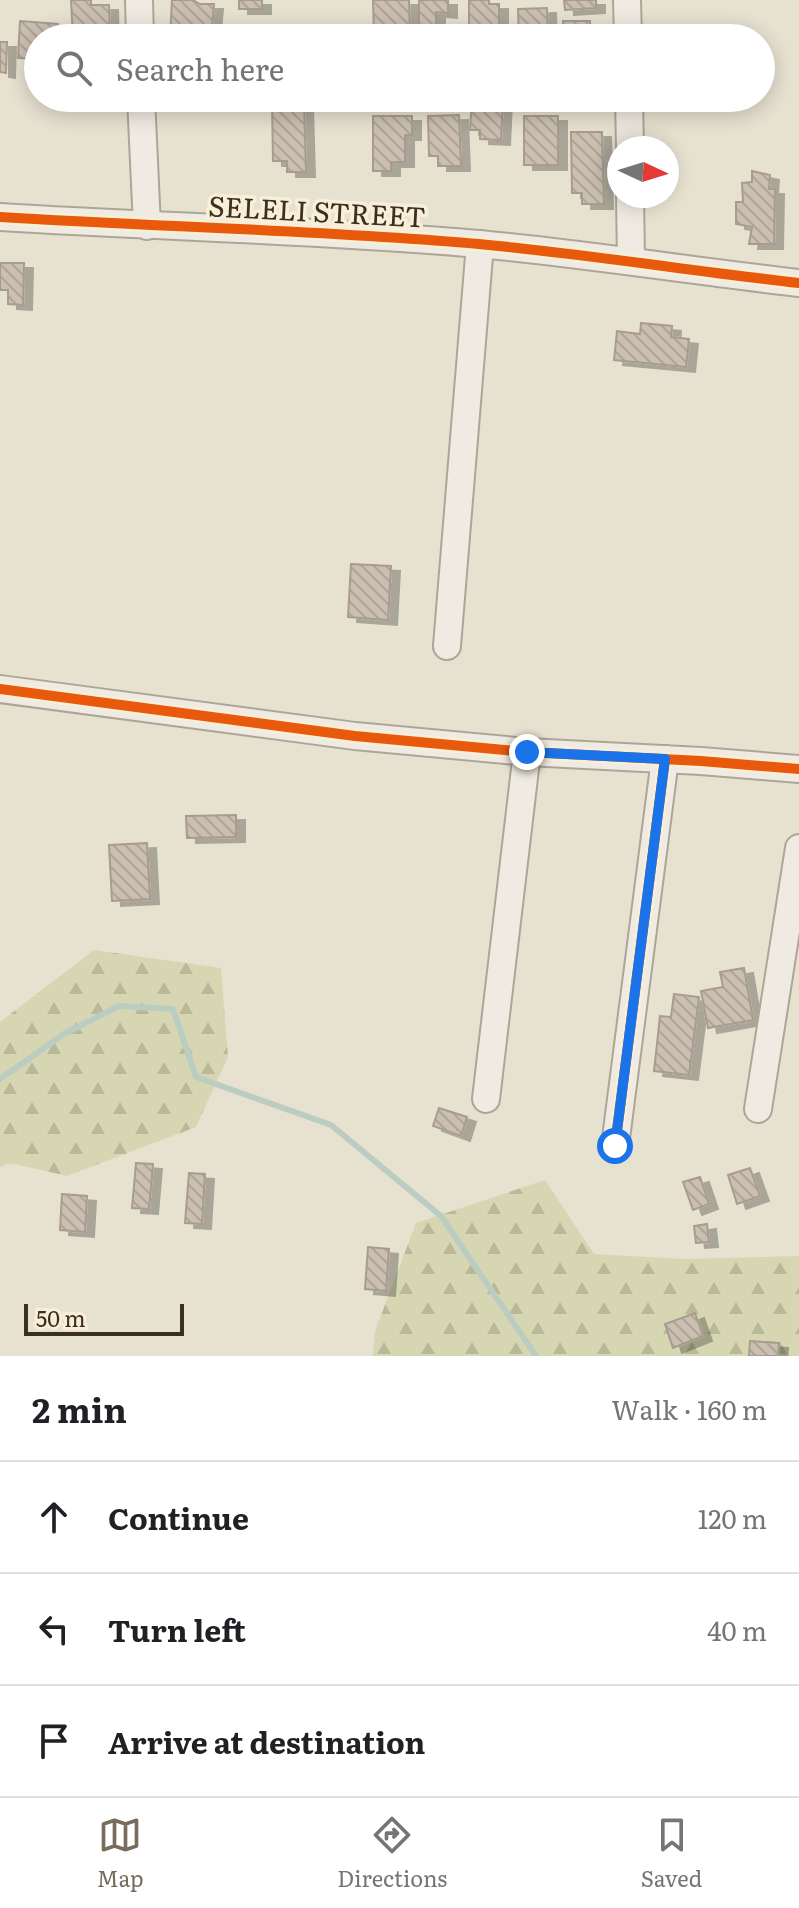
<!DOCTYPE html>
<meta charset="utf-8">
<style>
:root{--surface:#fff;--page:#f6f6f6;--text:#202124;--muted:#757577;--line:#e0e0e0;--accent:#786d5d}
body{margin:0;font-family:Literata,serif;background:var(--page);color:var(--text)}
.compass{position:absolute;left:607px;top:136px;width:72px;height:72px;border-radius:50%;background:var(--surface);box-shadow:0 4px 20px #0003;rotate:94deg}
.scale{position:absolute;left:24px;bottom:20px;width:160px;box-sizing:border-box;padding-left:8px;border:4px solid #3d2e1f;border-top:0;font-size:22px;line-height:28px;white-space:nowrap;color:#3d2e1f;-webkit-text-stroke:6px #f7efd7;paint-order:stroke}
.stop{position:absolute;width:24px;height:24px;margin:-18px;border:6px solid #1a73e8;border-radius:50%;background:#fff}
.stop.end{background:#1a73e8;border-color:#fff;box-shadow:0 2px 8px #0008}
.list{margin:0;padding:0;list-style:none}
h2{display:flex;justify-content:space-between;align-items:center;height:104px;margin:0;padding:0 32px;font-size:34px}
h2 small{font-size:26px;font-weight:400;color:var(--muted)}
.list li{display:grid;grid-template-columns:52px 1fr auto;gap:24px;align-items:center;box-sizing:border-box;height:112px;padding:0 32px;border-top:2px solid var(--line)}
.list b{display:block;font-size:30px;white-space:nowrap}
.list em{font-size:26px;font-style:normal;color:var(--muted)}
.icon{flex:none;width:44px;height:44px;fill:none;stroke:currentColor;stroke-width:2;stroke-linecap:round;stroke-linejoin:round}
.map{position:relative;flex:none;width:799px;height:1356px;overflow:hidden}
.search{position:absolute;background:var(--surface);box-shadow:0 4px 20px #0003;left:24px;right:24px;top:24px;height:88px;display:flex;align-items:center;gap:20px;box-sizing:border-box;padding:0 28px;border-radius:44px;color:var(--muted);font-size:30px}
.sheet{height:440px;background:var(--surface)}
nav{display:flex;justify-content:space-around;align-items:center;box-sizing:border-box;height:112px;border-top:2px solid var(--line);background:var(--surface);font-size:22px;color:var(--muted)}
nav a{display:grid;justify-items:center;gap:4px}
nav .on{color:var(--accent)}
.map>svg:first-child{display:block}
</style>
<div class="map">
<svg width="799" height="1356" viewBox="0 0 799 1356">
<defs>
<pattern id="forest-firs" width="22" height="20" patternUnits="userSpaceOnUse" patternTransform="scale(2)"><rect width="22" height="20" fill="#d6d7b2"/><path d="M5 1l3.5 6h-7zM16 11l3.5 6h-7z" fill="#b9b999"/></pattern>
<pattern id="building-back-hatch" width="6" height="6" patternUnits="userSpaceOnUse" patternTransform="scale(2)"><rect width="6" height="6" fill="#cbbfb1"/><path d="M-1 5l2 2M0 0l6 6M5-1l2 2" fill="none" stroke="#afa498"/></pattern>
<filter id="shadow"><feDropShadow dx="9" dy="5" stdDeviation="0" flood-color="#0004"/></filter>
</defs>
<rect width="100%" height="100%" fill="#e7e1d0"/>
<g fill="url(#forest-firs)">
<polygon points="94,950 221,968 228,1057 196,1127 67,1176 10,1163 0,1167 0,1022"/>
<polygon points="545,1180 594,1254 685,1259 799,1256 799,1356 373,1356 375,1331 416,1223"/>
</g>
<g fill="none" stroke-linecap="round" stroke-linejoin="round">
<polyline stroke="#bbcdc2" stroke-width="6" points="0,1079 64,1034 119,1006 173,1009 196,1077 331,1125 441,1216 536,1356"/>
</g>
<g fill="url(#building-back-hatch)" stroke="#a89c8f" stroke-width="2" filter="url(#shadow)">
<polygon points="71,0 91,0 91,5 109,5 110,38 73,38"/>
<polygon points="172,0 193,0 200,4 214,4 211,38 170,38"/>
<rect x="239" y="0" width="23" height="9"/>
<polygon points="373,0 409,0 410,36 374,37"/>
<polygon points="419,0 448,0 448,13 436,12 436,28 419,28"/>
<polygon points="469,0 489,0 489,4 499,4 499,38 469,38"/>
<polygon points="564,0 596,0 596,8 565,10"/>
<polygon points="547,8 548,38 519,38 518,9"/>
<polygon points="20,21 58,24 57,38 38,38 38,59 18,58"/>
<polygon points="563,21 590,21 591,38 563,38"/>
<polygon points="0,42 7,42 6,73 0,72"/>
<polygon points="472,98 503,98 501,140 480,139 480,130 470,130"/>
<polygon points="304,103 306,172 287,172 287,161 273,161 272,104"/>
<polygon points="459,115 461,166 438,166 438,156 429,156 428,116"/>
<polygon points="373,116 412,116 412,135 405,135 405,162 391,162 391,171 373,171"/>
<rect x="524" y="116" width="34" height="49"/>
<polygon points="571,132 602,132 604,204 582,204 582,193 572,193"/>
<polygon points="752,171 770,175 769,189 775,189 774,244 749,244 752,227 736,224 736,202 743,202 742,183 752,182"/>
<polygon points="0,263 24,263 23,305 8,304 8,290 0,290"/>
<polygon points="641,323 672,326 671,337 689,339 686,367 614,360 617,331 640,334"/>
<polygon points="351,564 391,566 388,620 348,617"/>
<polygon points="236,815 236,837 187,838 186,816"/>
<polygon points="147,843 150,899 112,901 109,845"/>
<polygon points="744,968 753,1020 708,1028 701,991 723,987 720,972"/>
<polygon points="674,994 699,997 689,1075 654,1071 660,1016 671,1017"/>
<polygon points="439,1108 467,1117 461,1136 433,1126"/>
<polygon points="136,1163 153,1164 149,1209 132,1208"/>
<polygon points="750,1168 760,1196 737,1204 728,1175"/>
<polygon points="189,1173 205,1174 202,1224 185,1223"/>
<polygon points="700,1177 709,1204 693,1210 683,1182"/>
<polygon points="62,1194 87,1196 85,1232 60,1230"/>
<polygon points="707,1224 709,1242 696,1243 694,1226"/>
<polygon points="368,1247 389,1249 386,1291 365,1289"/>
<polygon points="695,1313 703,1336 673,1348 665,1324"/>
<polygon points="750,1341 779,1343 778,1356 749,1356"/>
</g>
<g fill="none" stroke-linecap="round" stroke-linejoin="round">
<defs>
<g id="minor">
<polyline points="139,0 140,38"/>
<polyline points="627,0 628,38"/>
<polyline points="141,98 147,226"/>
<polyline points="629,98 630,148"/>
<polyline points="630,196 631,261"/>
<path d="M0,217C160,227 320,230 479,244C586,254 692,271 799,283"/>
<polyline points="447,646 480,244"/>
<polyline points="0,689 355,736 527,752 701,761 799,769"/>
<polyline points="486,1099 527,752"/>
<polyline points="758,1109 799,848"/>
<polyline points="615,1146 665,759"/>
</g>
</defs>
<use href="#minor" stroke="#ada698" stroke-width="30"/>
<use href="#minor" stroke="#efebe2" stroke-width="26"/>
<defs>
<g id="cycleway">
<path d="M0,217C160,227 320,230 479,244C586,254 692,271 799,283"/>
<polyline points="0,689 355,736 527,752 701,761 799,769"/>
<polyline points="615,1146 665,759"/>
</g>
</defs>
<use href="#cycleway" stroke="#f7efd7" stroke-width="15"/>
<use href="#cycleway" stroke="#e8590c" stroke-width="10"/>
</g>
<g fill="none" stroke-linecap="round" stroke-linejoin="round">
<polyline stroke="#1a73e8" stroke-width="10" points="527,752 665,759 615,1146"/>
</g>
<g text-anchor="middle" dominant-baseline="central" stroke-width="7" stroke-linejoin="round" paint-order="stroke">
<g font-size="28" fill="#3d2e1f" stroke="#f7efd7">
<text transform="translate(317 210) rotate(3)">SELELI STREET</text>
</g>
</g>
</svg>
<svg class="compass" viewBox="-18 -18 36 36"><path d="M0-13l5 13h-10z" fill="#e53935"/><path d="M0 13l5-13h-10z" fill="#757577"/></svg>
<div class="scale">50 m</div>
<div class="stop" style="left:615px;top:1146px"></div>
<div class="stop end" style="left:527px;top:752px"></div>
<div class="search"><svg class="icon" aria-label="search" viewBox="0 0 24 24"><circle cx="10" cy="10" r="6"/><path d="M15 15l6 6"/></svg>Search here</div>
</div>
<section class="sheet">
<h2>2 min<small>Walk · 160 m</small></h2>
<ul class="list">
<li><svg class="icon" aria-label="ahead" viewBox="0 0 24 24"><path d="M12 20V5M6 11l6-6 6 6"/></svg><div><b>Continue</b></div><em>120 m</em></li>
<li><svg class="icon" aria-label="left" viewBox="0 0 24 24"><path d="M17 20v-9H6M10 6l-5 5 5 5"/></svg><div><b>Turn left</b></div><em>40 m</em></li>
<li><svg class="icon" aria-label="arrive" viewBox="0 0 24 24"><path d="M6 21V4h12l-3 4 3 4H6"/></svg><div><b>Arrive at destination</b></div></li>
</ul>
</section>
<nav>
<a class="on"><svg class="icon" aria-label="map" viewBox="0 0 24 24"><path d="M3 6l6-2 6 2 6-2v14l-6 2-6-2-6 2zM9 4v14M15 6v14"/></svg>Map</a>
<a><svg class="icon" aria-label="directions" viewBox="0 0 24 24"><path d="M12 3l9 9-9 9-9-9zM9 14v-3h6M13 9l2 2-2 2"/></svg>Directions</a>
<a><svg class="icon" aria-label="saved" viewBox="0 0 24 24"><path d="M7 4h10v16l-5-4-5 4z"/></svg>Saved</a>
</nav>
